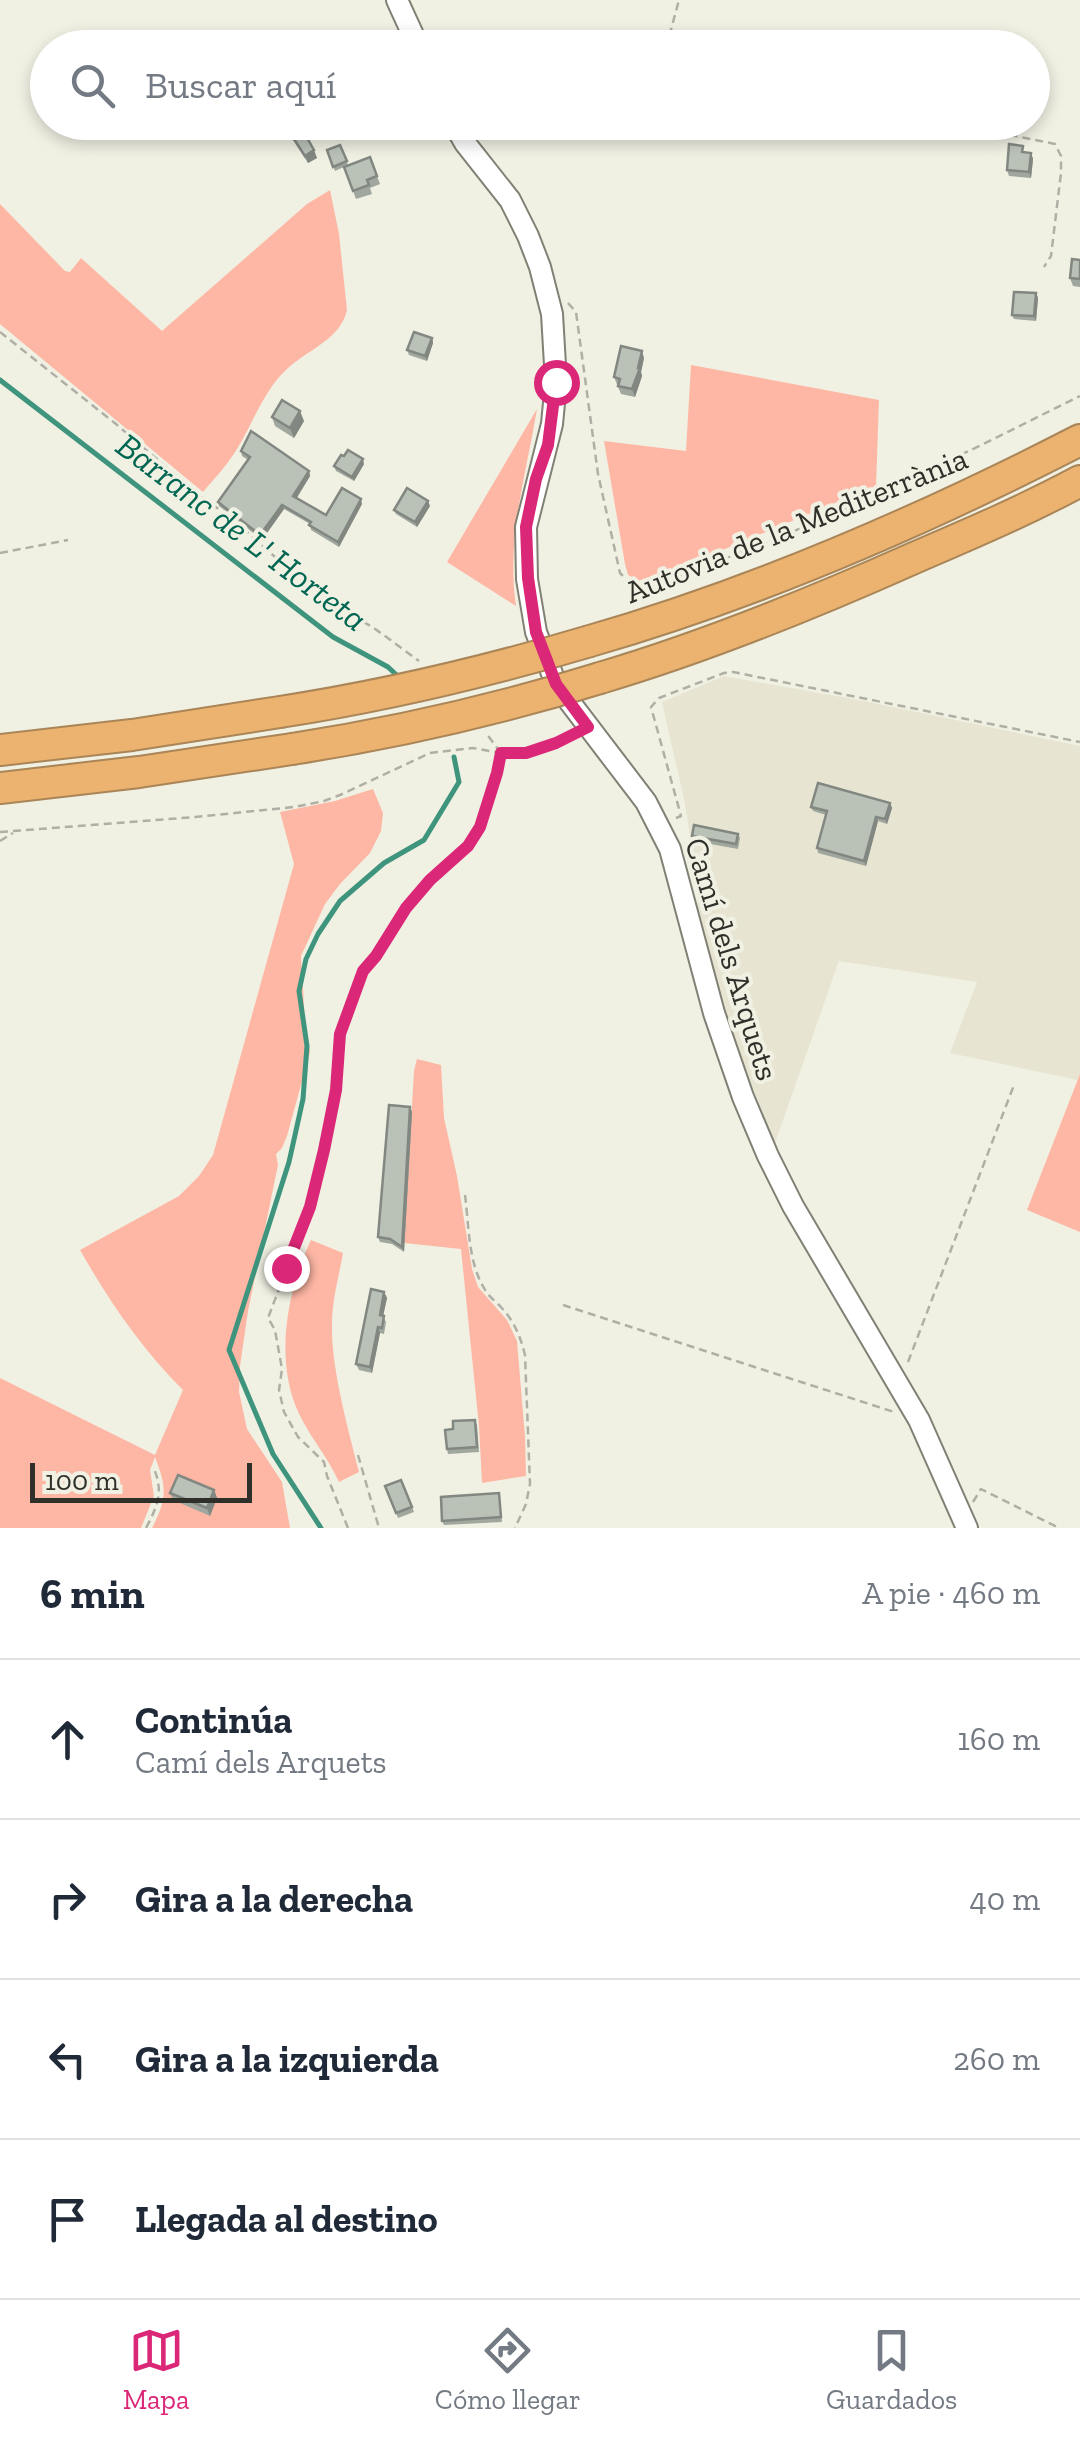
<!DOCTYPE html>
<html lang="es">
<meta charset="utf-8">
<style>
:root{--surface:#fff;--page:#f2f2f3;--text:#1f2937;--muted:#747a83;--line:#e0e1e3;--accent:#db2777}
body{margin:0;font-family:"Zilla Slab",serif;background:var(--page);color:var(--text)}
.scale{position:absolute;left:30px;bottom:25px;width:222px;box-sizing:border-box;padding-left:10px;border:5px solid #30302b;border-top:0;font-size:28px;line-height:35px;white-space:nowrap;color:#30302b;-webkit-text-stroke:8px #f0f0e3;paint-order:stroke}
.stop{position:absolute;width:30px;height:30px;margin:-22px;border:8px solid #db2777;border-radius:50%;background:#fff}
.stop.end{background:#db2777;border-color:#fff;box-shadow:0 2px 10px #0008}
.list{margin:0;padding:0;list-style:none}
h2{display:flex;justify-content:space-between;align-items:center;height:130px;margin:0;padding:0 40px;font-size:42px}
h2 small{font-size:32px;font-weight:400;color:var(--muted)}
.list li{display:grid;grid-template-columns:65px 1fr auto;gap:30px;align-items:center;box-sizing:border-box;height:160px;padding:0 40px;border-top:2px solid var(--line)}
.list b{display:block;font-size:38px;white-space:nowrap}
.list p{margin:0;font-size:32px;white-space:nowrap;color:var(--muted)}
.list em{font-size:32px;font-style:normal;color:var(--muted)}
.icon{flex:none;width:55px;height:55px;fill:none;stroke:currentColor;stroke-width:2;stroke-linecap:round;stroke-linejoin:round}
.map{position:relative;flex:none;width:1080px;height:1528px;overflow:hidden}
.search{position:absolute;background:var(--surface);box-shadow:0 5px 15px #0003;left:30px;right:30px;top:30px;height:110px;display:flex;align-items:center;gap:25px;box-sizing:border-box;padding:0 35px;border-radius:55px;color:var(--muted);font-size:38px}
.sheet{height:770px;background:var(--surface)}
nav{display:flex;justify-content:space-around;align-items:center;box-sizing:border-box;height:140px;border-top:2px solid var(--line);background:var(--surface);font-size:28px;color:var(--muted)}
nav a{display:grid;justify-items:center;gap:5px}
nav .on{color:var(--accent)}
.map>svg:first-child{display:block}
</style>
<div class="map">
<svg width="1080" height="1528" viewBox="0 0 1080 1528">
<rect width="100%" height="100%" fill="#f0f0e3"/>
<polygon fill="#e7e5d2" points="724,676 864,701 1080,746 1080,1074 1078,1080 950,1053 977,982 839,961 775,1143 737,1048 698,919 697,880 685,804 662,702"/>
<g fill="#feb7a4">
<path d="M330,190L339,234L347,310C341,339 307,350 287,369C264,390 253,423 237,449C228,464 215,478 203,492L0,324V204L65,271L70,272L81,258L162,331L307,204Z"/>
<polygon points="691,365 879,400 876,486 677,569 638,581 628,575 625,564 604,441 686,451"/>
<path d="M537,409C526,475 506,539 516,606L447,562Z"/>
<path d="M373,789L383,813L381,831L370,853L340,884L325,904L301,956L305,1022L310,1052L287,1136L282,1148L276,1154L278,1165L248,1311L240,1366L239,1392L247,1429L282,1482L290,1528H152C167,1499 167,1488 155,1457L150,1470L154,1496L141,1528H0V1378L155,1455L183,1390C141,1348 109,1301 80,1250L179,1196L199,1176L213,1155L294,864L280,812L335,801Z"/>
<polygon points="417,1059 441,1065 444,1118 457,1176 472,1269 478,1287 507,1320 517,1341 525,1437 526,1476 482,1483 479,1426 461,1249 404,1243 414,1071"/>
<polygon points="1080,1074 1080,1232 1027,1210"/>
<path d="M311,1240L343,1253C339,1276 332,1300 332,1324C331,1369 348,1428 359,1472L339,1482C327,1455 307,1434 296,1407C275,1354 288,1289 311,1240Z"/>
</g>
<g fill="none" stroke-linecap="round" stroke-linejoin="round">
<g stroke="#3f947d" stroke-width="5">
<polyline points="0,380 333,637 388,667 402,680"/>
<polyline points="321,1528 273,1454 229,1350 289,1162 303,1099 307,1046 299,991 306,959 318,934 340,901 384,863 424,840 459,782 454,757"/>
</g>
<defs>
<g id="minor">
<polyline points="397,0 419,48"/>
<polyline points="453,122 465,143 510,200 528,236 540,267 552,314 556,382 552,424 526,527 527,579 536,632 556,684 646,802 670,849 714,1013 743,1097 768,1156 793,1206 919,1420 967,1528"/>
</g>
<g id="highway">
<path d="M590,641C757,593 926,519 1080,440"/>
<path d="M600,678C708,646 811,604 914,558C970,534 1026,510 1080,481"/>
<polyline points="0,750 132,735 280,712"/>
<polyline points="0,788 139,772 292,749"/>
</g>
</defs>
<use href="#minor" stroke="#818075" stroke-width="24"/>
<use href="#highway" stroke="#aa8557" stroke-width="34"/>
<g stroke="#afafa5" stroke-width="2.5" stroke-dasharray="8 5" stroke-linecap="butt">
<polyline points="666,48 679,0"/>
<polyline points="946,122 1055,144 1061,156 1061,173 1051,256 1044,267"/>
<path d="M568,303L576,312L598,474L620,573L634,587C672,584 708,565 744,551C859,507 969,451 1080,396"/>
<polyline points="0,332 116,424 201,497 229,516 284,565 290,579 307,594 341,609 374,628 419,661"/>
<polyline points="0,553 68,540"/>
<polyline points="676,818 681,816 651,707 659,698 724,673 733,672 1080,742"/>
<polyline points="0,832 195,817 294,807 324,801 340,795 430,753 473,748 501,753 526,753 556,743 573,734"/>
<polyline points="0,841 13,833"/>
<path d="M465,1195C469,1225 468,1262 484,1288C488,1296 494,1300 500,1306C514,1321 520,1335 525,1355L530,1484L526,1504L515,1528"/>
<polyline points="563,1305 894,1412"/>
<polyline points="908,1362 1014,1085"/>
<polyline points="358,1455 379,1528"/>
<polyline points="973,1502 981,1489 1059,1528"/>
<path d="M146,1528C157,1507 164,1492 154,1469"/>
<polyline points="348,1528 327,1476 324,1462 298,1437 284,1412 279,1390 282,1369 275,1330 268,1318 310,1207 324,1150 335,1090 340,1034 363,971 406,907 430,880 468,846 480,827 497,773 501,753 486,733"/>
</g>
<use href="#minor" stroke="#fff" stroke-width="20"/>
<use href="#highway" stroke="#ebb36f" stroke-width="30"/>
<defs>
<g id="highway-bridge">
<path d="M280,712C384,696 489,671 590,641"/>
<path d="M292,749C395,733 500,709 600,678"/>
</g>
</defs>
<use href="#highway-bridge" stroke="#aa8557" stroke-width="34" stroke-linecap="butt"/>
<use href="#highway-bridge" stroke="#ebb36f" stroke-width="30"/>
</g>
<g fill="#a0a79e">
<polygon points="281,122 298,122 317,158 308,163"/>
<polygon points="340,145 348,165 370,157 380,184 370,188 372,194 356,199 344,167 335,171 327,150"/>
<polygon points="1025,151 1025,153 1031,153 1033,159 1031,178 1009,176 1007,170"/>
<polygon points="1080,260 1080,287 1073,286 1070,278"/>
<polygon points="1036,293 1038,298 1036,321 1014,319 1012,315"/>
<polygon points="432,338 433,343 427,361 409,355 407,350"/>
<polygon points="644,358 641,372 642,376 635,397 621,394 614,377"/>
<polygon points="272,417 304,421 294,438 275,426"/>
<polygon points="241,451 309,471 310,476 297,498 326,515 362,504 339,547 311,530 310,524 284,509 262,540 219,506 218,502 248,460 242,456"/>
<polygon points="364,464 354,481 336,471 334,466"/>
<polygon points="430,506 417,527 396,514 394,510"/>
<polygon points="890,803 892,808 887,824 878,821 866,866 818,853 817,848 826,815 813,811 811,807"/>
<polygon points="738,834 740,838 738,849 694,841 692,836"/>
<polygon points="410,1107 412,1112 404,1252 392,1244 380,1242 378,1237"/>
<polygon points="384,1292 387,1298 383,1316 386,1322 384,1334 380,1333 372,1373 359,1370 356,1364"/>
<polygon points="477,1424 479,1452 448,1454 447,1449"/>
<polygon points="401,1480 414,1512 398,1518 385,1486"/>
<polygon points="214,1490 217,1498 210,1516 173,1500 170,1493"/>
<polygon points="499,1493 502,1522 444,1525 442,1521"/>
</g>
<g fill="#828881">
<polygon points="314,150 317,158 308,163 305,156"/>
<polygon points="1031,153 1033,159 1031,178 1029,172"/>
<polygon points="1036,293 1038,298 1036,321 1034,316"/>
<polygon points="432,338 433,343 427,361 425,356"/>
<polygon points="642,351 644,358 641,372 642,376 635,397 632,389"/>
<polygon points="300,411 304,421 294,438 290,428"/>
<polygon points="363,459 364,464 354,481 352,477"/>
<polygon points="309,471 310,476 295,500 293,496"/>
<polygon points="361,499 362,504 339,547 338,542"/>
<polygon points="428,501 430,506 417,527 415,522"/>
<polygon points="282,505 284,509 262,540 260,535"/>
<polygon points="890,803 892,808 887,824 885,819"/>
<polygon points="876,817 878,821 866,866 864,861"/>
<polygon points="410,1107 412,1112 404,1252 402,1247"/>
<polygon points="384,1292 387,1298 382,1321 380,1315"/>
<polygon points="378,1327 380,1333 372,1373 370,1367"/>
<polygon points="214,1490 217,1498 210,1516 207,1508"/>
</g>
<g fill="#bac2b8" stroke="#828881" stroke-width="2.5">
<polygon points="369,37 375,46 373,48 351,48"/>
<polygon points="330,40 336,47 342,42 347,48 319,48"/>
<polygon points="283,122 298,122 314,150 305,156"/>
<polygon points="1009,144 1023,146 1022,152 1031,153 1029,172 1007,170"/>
<polygon points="340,145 347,161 333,167 327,150"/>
<polygon points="370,157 377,176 367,180 369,185 353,191 344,167"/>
<polygon points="1072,259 1080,260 1080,279 1070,278"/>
<polygon points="1014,292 1036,293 1034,316 1012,315"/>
<polygon points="414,332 432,338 425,356 407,350"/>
<polygon points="621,346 642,351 638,368 640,368 632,389 618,386 620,379 614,377"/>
<polygon points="282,400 300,411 290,428 272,417"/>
<polygon points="251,431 309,471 293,496 326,515 342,488 361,499 338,542 309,525 311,522 282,505 260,535 218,502 250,457 241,451"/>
<polygon points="348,450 363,459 352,477 334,466 341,455 344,456"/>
<polygon points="407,488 428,501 415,522 394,510"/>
<polygon points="818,783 890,803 885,819 876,817 864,861 817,848 827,811 811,807"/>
<polygon points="694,825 738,834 736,844 692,836"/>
<polygon points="389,1105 410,1107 402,1247 390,1239 378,1237"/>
<polygon points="371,1289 384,1292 380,1315 384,1316 382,1328 378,1327 370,1367 356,1364"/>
<polygon points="475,1420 477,1447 447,1449 445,1430 453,1429 453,1421"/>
<polygon points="178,1475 214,1490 207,1508 170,1493"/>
<polygon points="401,1480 412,1507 396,1513 385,1486"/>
<polygon points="499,1493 501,1517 442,1521 441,1497"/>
</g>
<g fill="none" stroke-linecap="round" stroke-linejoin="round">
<polyline stroke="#db2777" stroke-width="12" points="286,1268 310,1207 324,1150 336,1090 340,1034 363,971 376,956 406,908 430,880 468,846 480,827 497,773 501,753 526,753 556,743 588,727 556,684 536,632 528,578 526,527 536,479 548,445 556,382"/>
</g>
<g text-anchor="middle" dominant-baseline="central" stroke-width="8" stroke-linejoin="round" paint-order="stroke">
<g font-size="32" fill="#30302b" stroke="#f0f0e3">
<text transform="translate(796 525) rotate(-22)">Autovia de la Mediterrània</text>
<text transform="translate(732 959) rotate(73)">Camí dels Arquets</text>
</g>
<g font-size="35" font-style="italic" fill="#006652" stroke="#f0f0e3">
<text transform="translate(242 532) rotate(37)">Barranc de L' Horteta</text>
</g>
</g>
</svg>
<div class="scale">100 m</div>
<div class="stop" style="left:556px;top:382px"></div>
<div class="stop end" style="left:286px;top:1268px"></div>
<div class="search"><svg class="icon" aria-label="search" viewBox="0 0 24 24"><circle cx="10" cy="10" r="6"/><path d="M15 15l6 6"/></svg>Buscar aquí</div>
</div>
<section class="sheet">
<h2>6 min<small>A pie · 460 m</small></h2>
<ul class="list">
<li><svg class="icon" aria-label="ahead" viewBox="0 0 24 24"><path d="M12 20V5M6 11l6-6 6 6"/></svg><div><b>Continúa</b><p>Camí dels Arquets</p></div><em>160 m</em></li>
<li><svg class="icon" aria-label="right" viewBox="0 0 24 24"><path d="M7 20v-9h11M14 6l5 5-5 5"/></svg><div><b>Gira a la derecha</b></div><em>40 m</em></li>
<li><svg class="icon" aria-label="left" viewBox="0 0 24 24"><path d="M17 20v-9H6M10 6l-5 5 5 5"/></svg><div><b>Gira a la izquierda</b></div><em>260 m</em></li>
<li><svg class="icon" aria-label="arrive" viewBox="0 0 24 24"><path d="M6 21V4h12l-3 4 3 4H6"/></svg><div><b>Llegada al destino</b></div></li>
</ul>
</section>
<nav>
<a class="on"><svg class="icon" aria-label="map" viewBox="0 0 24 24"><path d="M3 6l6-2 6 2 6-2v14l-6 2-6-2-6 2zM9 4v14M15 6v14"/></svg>Mapa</a>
<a><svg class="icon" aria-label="directions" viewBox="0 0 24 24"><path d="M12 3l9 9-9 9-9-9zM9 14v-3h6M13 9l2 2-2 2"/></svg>Cómo llegar</a>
<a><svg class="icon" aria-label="saved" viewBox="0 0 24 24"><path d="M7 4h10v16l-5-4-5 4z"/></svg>Guardados</a>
</nav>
